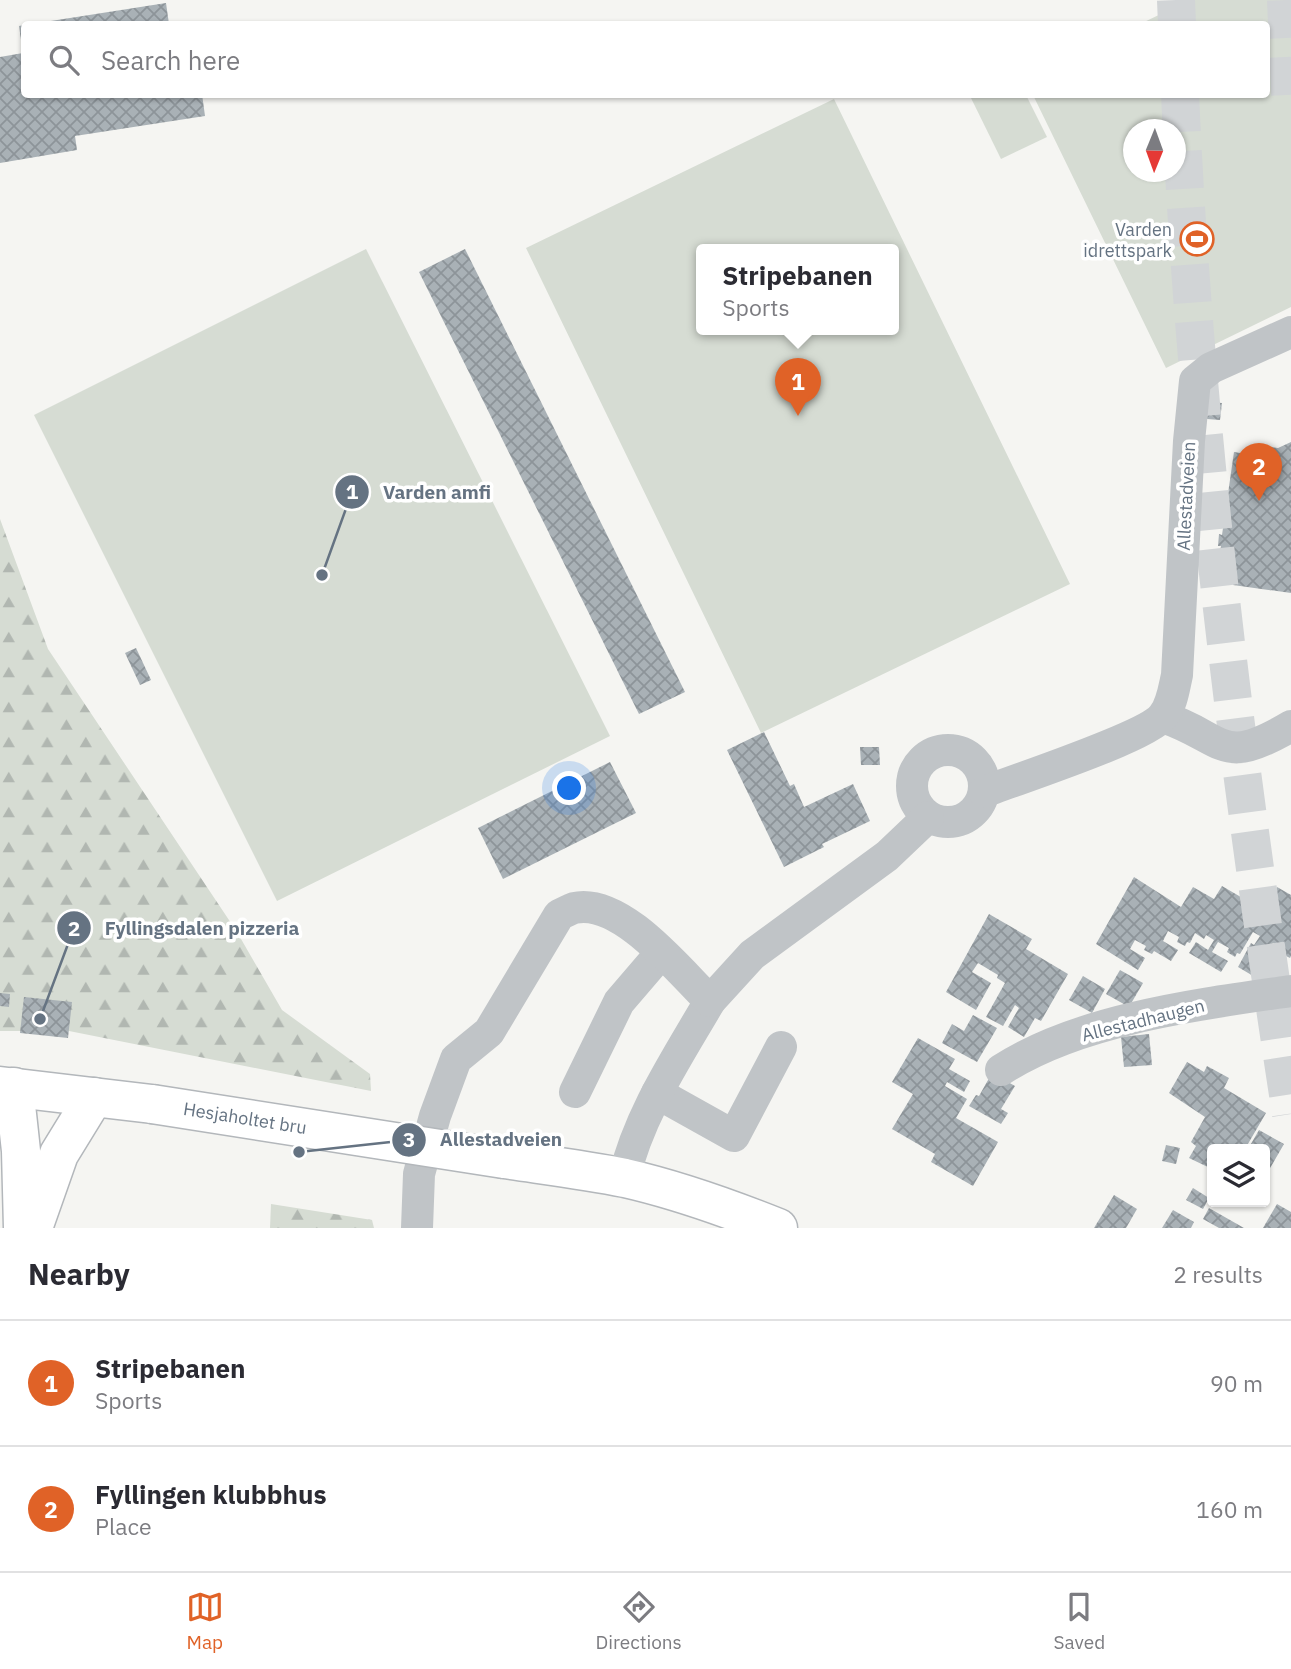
<!DOCTYPE html>
<style>
:root{--surface:#fff;--page:#f7f7f7;--text:#2b2b33;--muted:#7c7c81;--line:#e1e1e2;--accent:#e06227}
body{margin:0;font-family:"IBM Plex Sans",sans-serif;background:var(--page);color:var(--text)}
.controls{position:absolute;right:21px;bottom:21px;display:grid;overflow:hidden;border-radius:7px;box-shadow:0 2px 5px #0004}
.controls button{width:63px;height:63px;display:grid;place-items:center;padding:0;border:0;border-bottom:2px solid var(--line);background:var(--surface);color:var(--text);font:35px sans-serif}
.compass{position:absolute;left:1123px;top:119px;width:63px;height:63px;border-radius:50%;background:var(--surface);box-shadow:0 2px 5px #0004;rotate:181deg}
.you{position:absolute;left:570px;top:789px;width:24px;height:24px;margin:-18px;border:5px solid #fff;border-radius:50%;background:#1a73e8;box-shadow:0 0 0 10px #1a73e833}
.badge{display:grid;place-items:center;width:46px;height:46px;border-radius:50%;background:var(--accent);color:#fff;font-size:23px;font-weight:700}
.pin{position:absolute;translate:-50% -58px;filter:drop-shadow(0 2px 4px #0008)}
.pin::after{content:'';position:absolute;top:37px;width:24px;height:21px;background:inherit;clip-path:polygon(0 0,100% 0,50% 100%)}
.popup{position:absolute;left:696px;top:244px;width:203px;height:91px;box-sizing:border-box;display:grid;place-content:center;border-radius:7px;background:var(--surface);filter:drop-shadow(0 2px 5px #0005);font-size:23px;white-space:nowrap;color:var(--muted)}
.popup b{font-size:26px;color:var(--text)}
.popup::after{content:'';position:absolute;left:50%;top:100%;margin-left:-14px;border:14px solid transparent;border-top-color:var(--surface)}
.list{margin:0;padding:0;list-style:none}
h2{display:flex;justify-content:space-between;align-items:center;height:91px;margin:0;padding:0 28px;font-size:30px}
h2 small{font-size:23px;font-weight:400;color:var(--muted)}
.list li{display:grid;grid-template-columns:46px 1fr auto;gap:21px;align-items:center;box-sizing:border-box;height:126px;padding:0 28px;border-top:2px solid var(--line)}
.list b{display:block;font-size:26px;white-space:nowrap}
.list p{margin:0;font-size:23px;white-space:nowrap;color:var(--muted)}
.list em{font-size:23px;font-style:normal;color:var(--muted)}
.icon{flex:none;width:38px;height:38px;fill:none;stroke:currentColor;stroke-width:2;stroke-linecap:round;stroke-linejoin:round}
.map{position:relative;flex:none;width:1291px;height:1228px;overflow:hidden}
.search{position:absolute;background:var(--surface);box-shadow:0 2px 5px #0004;left:21px;right:21px;top:21px;height:77px;display:flex;align-items:center;gap:18px;box-sizing:border-box;padding:0 24px;border-radius:7px;color:var(--muted);font-size:26px}
.sheet{height:343px;background:var(--surface)}
nav{display:flex;justify-content:space-around;align-items:center;box-sizing:border-box;height:98px;border-top:2px solid var(--line);background:var(--surface);font-size:19px;color:var(--muted)}
nav a{display:grid;justify-items:center;gap:4px}
nav .on{color:var(--accent)}
.map>svg:first-child{display:block}
</style>
<div class="map">
<svg width="1291" height="1228" viewBox="0 0 1291 1228">
<defs>
<pattern id="forest-firs" width="22" height="20" patternUnits="userSpaceOnUse" patternTransform="scale(1.75)"><rect width="22" height="20" fill="#d6dcd3"/><path d="M5 1l3.5 6h-7zM16 11l3.5 6h-7z" fill="#b1b7b1"/></pattern>
<pattern id="building-cross-hatch" width="8" height="8" patternUnits="userSpaceOnUse" patternTransform="scale(1.75)"><rect width="8" height="8" fill="#a9b1b6"/><path d="M0 0l8 8M0 8l8-8" fill="none" stroke="#8d9499"/></pattern>
</defs>
<rect width="100%" height="100%" fill="#f5f5f2"/>
<g fill="#d6dcd3" fill-rule="evenodd">
<path d="M1190,0H1291V307L1166,368L1033,95L1266,94V24H1140ZM1134,130H1176V172H1134Z"/>
<polygon points="973,95 1026,95 1047,137 1001,159 970,96"/>
<path d="M834,99L1070,584L761,733L526,248ZM702,250H894V330H702Z"/>
<polygon points="366,249 610,736 277,901 34,415"/>
</g>
<g fill="url(#forest-firs)">
<polygon points="0,519 48,649 237,932 282,1010 370,1074 371,1091 69,1031 0,1031"/>
<polygon points="271,1204 372,1220 374,1228 270,1228"/>
</g>
<g fill="url(#building-cross-hatch)">
<polygon points="166,3 169,24 38,24 38,23"/>
<polygon points="24,25 24,94 202,94 205,116 75,136 77,150 0,163 0,57 23,53 19,26"/>
<polygon points="465,249 685,692 639,714 419,272"/>
<polygon points="1209,402 1222,403 1220,420 1207,419"/>
<polygon points="1291,442 1291,593 1233,585 1234,572 1217,570 1221,546 1218,546 1219,534 1222,535 1234,452 1253,455 1255,445 1278,448"/>
<polygon points="136,648 151,680 140,685 125,653"/>
<polygon points="764,732 790,786 794,784 804,807 853,784 870,821 822,844 824,847 784,867 727,750"/>
<polygon points="860,747 879,747 880,765 861,765"/>
<polygon points="610,762 636,813 503,879 478,828"/>
<polygon points="1134,877 1181,907 1193,887 1214,899 1222,886 1263,910 1277,887 1291,895 1291,956 1290,958 1282,954 1284,950 1273,943 1267,953 1283,963 1277,974 1272,971 1265,983 1238,967 1251,943 1254,945 1260,936 1253,932 1240,954 1237,953 1235,957 1227,952 1229,948 1218,942 1212,952 1228,961 1221,972 1189,953 1196,942 1208,950 1214,940 1206,935 1204,939 1195,933 1190,943 1187,942 1185,946 1177,942 1179,937 1168,931 1163,941 1178,950 1171,961 1154,951 1152,954 1144,950 1146,946 1135,940 1130,949 1145,958 1138,970 1096,944"/>
<polygon points="989,914 1032,939 1026,949 1068,974 1041,1021 1035,1018 1024,1037 1008,1027 1019,1008 1015,1005 1003,1026 986,1017 1005,983 997,978 998,975 978,963 972,972 991,983 976,1010 946,992"/>
<polygon points="1120,970 1143,983 1129,1007 1106,994"/>
<polygon points="1083,976 1105,989 1092,1013 1069,1000"/>
<polygon points="0,993 10,994 9,1007 0,1006"/>
<polygon points="24,997 72,1002 68,1038 20,1033"/>
<polygon points="973,1015 997,1028 977,1062 942,1043 952,1024 964,1031"/>
<polygon points="1149,1034 1152,1065 1124,1067 1121,1037"/>
<polygon points="918,1038 955,1059 949,1069 970,1081 964,1092 947,1082 945,1086 967,1099 956,1118 998,1142 973,1186 931,1162 935,1154 892,1129 913,1094 892,1082"/>
<polygon points="1187,1062 1204,1072 1207,1066 1229,1078 1224,1088 1266,1113 1245,1149 1227,1149 1219,1145 1217,1149 1212,1149 1212,1169 1189,1158 1196,1146 1191,1142 1205,1117 1169,1093"/>
<polygon points="992,1073 1015,1086 1001,1109 1008,1113 1001,1124 969,1106 976,1095 979,1096"/>
<polygon points="1259,1130 1284,1144 1265,1177 1265,1149 1248,1149"/>
<polygon points="1166,1145 1180,1148 1176,1164 1162,1161"/>
<polygon points="1193,1188 1209,1198 1203,1209 1186,1200"/>
<polygon points="1114,1195 1137,1209 1126,1228 1094,1228"/>
<polygon points="1277,1204 1291,1212 1291,1228 1263,1228"/>
<polygon points="1209,1208 1244,1228 1219,1228 1203,1219"/>
<polygon points="1173,1210 1194,1222 1191,1228 1162,1228"/>
</g>
<g fill="none" stroke-linecap="round" stroke-linejoin="round">
<g stroke="#d1d4d6" stroke-width="38" stroke-dasharray="38 19" stroke-linecap="butt">
<polyline points="1176,0 1177,24"/>
<polyline points="1286,0 1291,114"/>
<path d="M1180,94C1195,436 1239,776 1291,1114"/>
</g>
<defs>
<g id="major">
<polyline points="0,1086 152,1104"/>
<polyline points="14,1087 21,1151 23,1228"/>
<path d="M504,1159C544,1165 585,1170 625,1178C678,1190 728,1208 778,1228"/>
<polyline points="33,1228 59,1154 94,1097"/>
</g>
</defs>
<use href="#major" stroke="#b3b7bb" stroke-width="41"/>
<g stroke="#c0c4c7" stroke-width="32">
<path d="M1163,717C1227,739 1220,768 1291,726"/>
<circle cx="948" cy="786" r="36"/>
<path d="M984,792C1017,779 1147,737 1163,716C1172,705 1174,688 1177,675L1189,441L1195,381L1211,368L1291,332"/>
<path d="M1001,1070C1079,1019 1200,1004 1291,991"/>
<polyline points="575,1092 619,1002 661,953"/>
<polyline points="657,1093 734,1136 781,1047"/>
<path d="M624,1178C639,1114 677,1058 710,1001"/>
<path d="M417,1228L419,1174L435,1116L456,1059L489,1032L559,915C563,913 569,910 574,908C621,897 680,972 710,1001L752,955L887,856L928,817"/>
</g>
<use href="#major" stroke="#fff" stroke-width="38"/>
<defs>
<polyline id="major-bridge" points="152,1104 504,1159"/>
</defs>
<use href="#major-bridge" stroke="#b3b7bb" stroke-width="41" stroke-linecap="butt"/>
<use href="#major-bridge" stroke="#fff" stroke-width="38"/>
</g>
<defs>
<symbol id="stadium-ring" viewBox="-11 -11 22 22"><circle r="9.5" fill="#fff" stroke="#e06227" stroke-width="1.5"/><path d="M0-5a6.5 5 0 1 0 0 10a6.5 5 0 1 0 0-10ZM-3.5-1.8h7v3.6h-7Z" fill="#e06227"/></symbol>
</defs>
<g fill-rule="evenodd">
<use href="#stadium-ring" x="1178" y="220" width="38" height="38"/>
</g>
<g text-anchor="middle" dominant-baseline="central" stroke-width="7" stroke-linejoin="round" paint-order="stroke">
<g font-size="18" fill="#657382" stroke="#fff" text-anchor="end">
<text x="1172" y="229">Varden<tspan x="1172" dy="21">idrettspark</tspan></text>
</g>
<g font-size="18" fill="#657382" stroke="#fff">
<text transform="translate(1186 496) rotate(-87)">Allestadveien</text>
<text transform="translate(1143 1020) rotate(-14)">Allestadhaugen</text>
<text transform="translate(245 1118) rotate(9)">Hesjaholtet bru</text>
</g>
</g>
<path fill="none" stroke="#657382" stroke-width="2.5" d="M322 575L352 492M40 1019L74 928M299 1152L409 1140"/>
<g fill="#657382" stroke="#fff" stroke-width="2.5">
<circle cx="322" cy="575" r="7"/>
<circle cx="40" cy="1019" r="7"/>
<circle cx="299" cy="1152" r="7"/>
<circle cx="352" cy="492" r="18"/>
<circle cx="74" cy="928" r="18"/>
<circle cx="409" cy="1140" r="18"/>
</g>
<g font-size="21" text-anchor="middle" font-weight="bold" fill="#fff">
<text x="352" y="499">1</text>
<text x="74" y="936">2</text>
<text x="409" y="1147">3</text>
</g>
<g font-size="19" text-anchor="middle" font-weight="bold" fill="#657382" stroke="#fff" stroke-width="7" stroke-linejoin="round" paint-order="stroke">
<text x="437" y="499">Varden amfi</text>
<text x="202" y="935">Fyllingsdalen pizzeria</text>
<text x="501" y="1146">Allestadveien</text>
</g>
</svg>
<div class="controls">
<button><svg class="icon" aria-label="layers" viewBox="0 0 24 24"><path d="M12 4l9 5-9 5-9-5zM3 14l9 5 9-5"/></svg></button>
</div>
<svg class="compass" viewBox="-18 -18 36 36"><path d="M0-13l5 13h-10z" fill="#e53935"/><path d="M0 13l5-13h-10z" fill="#7c7c81"/></svg>
<div class="you"></div>
<div class="pin badge" style="left:798px;top:416px">1</div>
<div class="popup"><b>Stripebanen</b>Sports</div>
<div class="pin badge" style="left:1259px;top:501px">2</div>
<div class="search"><svg class="icon" aria-label="search" viewBox="0 0 24 24"><circle cx="10" cy="10" r="6"/><path d="M15 15l6 6"/></svg>Search here</div>
</div>
<section class="sheet">
<h2>Nearby<small>2 results</small></h2>
<ul class="list">
<li><span class="badge">1</span><div><b>Stripebanen</b><p>Sports</p></div><em>90 m</em></li>
<li><span class="badge">2</span><div><b>Fyllingen klubbhus</b><p>Place</p></div><em>160 m</em></li>
</ul>
</section>
<nav>
<a class="on"><svg class="icon" aria-label="map" viewBox="0 0 24 24"><path d="M3 6l6-2 6 2 6-2v14l-6 2-6-2-6 2zM9 4v14M15 6v14"/></svg>Map</a>
<a><svg class="icon" aria-label="directions" viewBox="0 0 24 24"><path d="M12 3l9 9-9 9-9-9zM9 14v-3h6M13 9l2 2-2 2"/></svg>Directions</a>
<a><svg class="icon" aria-label="saved" viewBox="0 0 24 24"><path d="M7 4h10v16l-5-4-5 4z"/></svg>Saved</a>
</nav>
